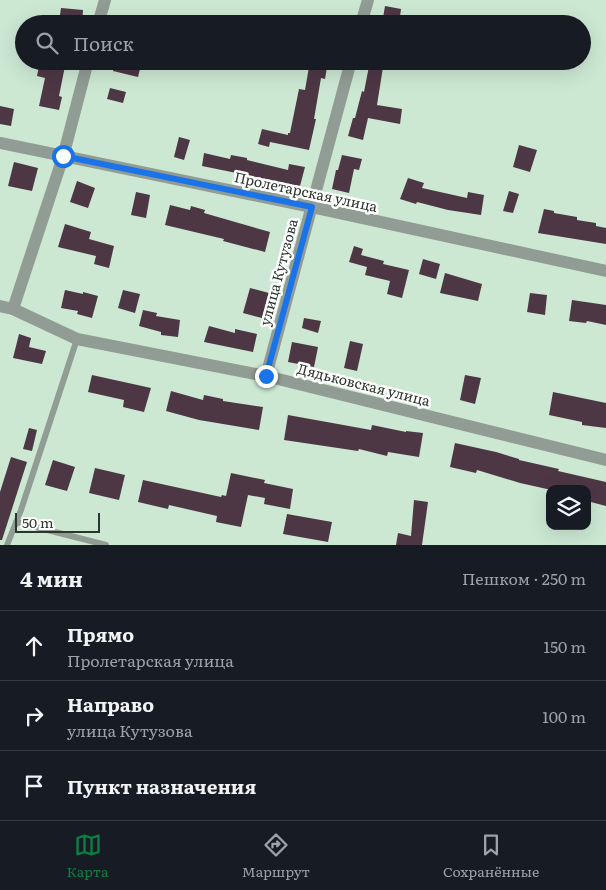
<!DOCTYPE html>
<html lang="ru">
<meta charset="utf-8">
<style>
:root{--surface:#171b24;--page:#242831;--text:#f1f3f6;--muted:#9ea1a6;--line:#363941;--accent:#0b8043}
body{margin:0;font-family:Literata,serif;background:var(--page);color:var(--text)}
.controls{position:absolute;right:15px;bottom:15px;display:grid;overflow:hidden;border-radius:10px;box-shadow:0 5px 20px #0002}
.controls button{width:45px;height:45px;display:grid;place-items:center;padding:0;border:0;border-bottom:1px solid var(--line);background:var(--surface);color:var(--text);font:25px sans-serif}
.scale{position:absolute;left:15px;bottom:12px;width:85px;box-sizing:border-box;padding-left:5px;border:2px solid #2c362e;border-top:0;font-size:14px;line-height:18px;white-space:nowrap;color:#2c362e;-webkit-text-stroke:4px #fff;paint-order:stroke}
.stop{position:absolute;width:15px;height:15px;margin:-11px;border:4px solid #1a73e8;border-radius:50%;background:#fff}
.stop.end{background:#1a73e8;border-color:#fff;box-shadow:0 1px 5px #0008}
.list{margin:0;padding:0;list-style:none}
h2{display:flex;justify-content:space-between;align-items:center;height:65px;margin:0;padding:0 20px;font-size:21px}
h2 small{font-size:16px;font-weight:400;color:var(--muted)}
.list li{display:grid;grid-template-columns:32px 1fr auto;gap:15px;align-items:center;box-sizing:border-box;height:70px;padding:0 20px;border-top:1px solid var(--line)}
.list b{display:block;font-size:19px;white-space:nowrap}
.list p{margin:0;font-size:16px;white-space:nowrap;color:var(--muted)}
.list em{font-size:16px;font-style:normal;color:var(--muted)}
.icon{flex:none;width:28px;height:28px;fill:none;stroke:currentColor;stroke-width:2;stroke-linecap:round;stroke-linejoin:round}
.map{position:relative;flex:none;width:606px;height:545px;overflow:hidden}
.search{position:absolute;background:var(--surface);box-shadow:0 5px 20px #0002;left:15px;right:15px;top:15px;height:55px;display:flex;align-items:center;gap:12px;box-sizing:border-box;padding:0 18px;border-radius:28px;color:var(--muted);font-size:19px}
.sheet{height:275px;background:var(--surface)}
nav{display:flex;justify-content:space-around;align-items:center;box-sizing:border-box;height:70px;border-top:1px solid var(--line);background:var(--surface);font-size:14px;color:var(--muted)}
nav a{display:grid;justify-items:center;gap:2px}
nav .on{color:var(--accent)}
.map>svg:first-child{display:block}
</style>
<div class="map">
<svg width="606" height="545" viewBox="0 0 606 545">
<rect width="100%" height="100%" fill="#cce8d3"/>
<g fill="#4e3745">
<polygon points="385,6 401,9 399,24 382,24"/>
<polygon points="61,8 83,10 82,24 59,22"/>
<polygon points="40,61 66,61 59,96 62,97 59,110 39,106 45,78 37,76"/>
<polygon points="116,61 142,61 138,77 113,71"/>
<polygon points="310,61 328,61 325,79 321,78 314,119 316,119 309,150 270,142 269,147 258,144 262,129 288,135 288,133 290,133 299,89 305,90"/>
<polygon points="370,61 384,61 377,105 402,109 400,124 368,118 363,140 348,136 353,118 355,118 362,91 364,92"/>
<polygon points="110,88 126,92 123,103 107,99"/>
<polygon points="0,106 14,109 11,126 0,124"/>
<polygon points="179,137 190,140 184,160 174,157"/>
<polygon points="519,145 537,150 530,172 513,167"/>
<polygon points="204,153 230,159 231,155 247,158 247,160 288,170 289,164 305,167 300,186 202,166"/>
<polygon points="342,155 362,159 359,170 354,169 349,193 332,189 336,170 338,170"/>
<polygon points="14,162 38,168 32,191 8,186"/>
<polygon points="408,178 424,183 422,188 467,198 468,192 484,195 481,215 448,210 417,202 416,204 400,199"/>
<polygon points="77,181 95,188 88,208 70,202"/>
<polygon points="509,191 519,194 513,213 503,211"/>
<polygon points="136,192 150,195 146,218 131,215"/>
<polygon points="170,205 190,210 191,206 205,210 204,213 270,232 265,252 223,241 224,239 165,225"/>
<polygon points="544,209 554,211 554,213 577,217 577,220 596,223 596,226 606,228 606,244 538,233"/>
<polygon points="65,224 91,232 89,239 114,246 109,268 94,264 96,256 58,247"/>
<polygon points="354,246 363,249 361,255 384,261 383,264 409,270 402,298 387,294 390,281 365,275 367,267 349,262"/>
<polygon points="423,259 440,264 436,279 419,274"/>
<polygon points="445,273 482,284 478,301 440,293"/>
<polygon points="250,288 269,293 262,318 243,313"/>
<polygon points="65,290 83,294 83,292 98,296 92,318 77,314 78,311 61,308"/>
<polygon points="123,290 140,294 135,313 118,308"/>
<polygon points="530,293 547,295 545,315 527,312"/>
<polygon points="572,300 606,305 606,325 587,321 586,323 569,321"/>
<polygon points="143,310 157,313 156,316 180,320 178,337 161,335 161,332 139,326"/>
<polygon points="304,318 321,321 318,333 302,328"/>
<polygon points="209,326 235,333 235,329 257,334 253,352 204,342"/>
<polygon points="19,334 31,338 29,347 46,351 42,364 13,358"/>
<polygon points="350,341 363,344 357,371 344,368"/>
<polygon points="292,342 318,347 314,367 288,362"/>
<polygon points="92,375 151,388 144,412 123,407 124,400 88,392"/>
<polygon points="465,375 481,378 475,404 460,400"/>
<polygon points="171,391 203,400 204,395 223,399 223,401 263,407 259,430 199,420 166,411"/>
<polygon points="553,392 606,403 606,428 582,425 582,422 549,415"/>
<polygon points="288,415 371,430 372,425 406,432 406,431 423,433 419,457 388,452 387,456 359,449 358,451 284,440"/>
<polygon points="29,428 37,430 32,451 23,449"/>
<polygon points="455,443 496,452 519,459 519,460 559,469 558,471 606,482 606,506 587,501 587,489 547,489 520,483 477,470 476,473 450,467"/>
<polygon points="11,457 27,462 2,540 0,540 0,492"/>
<polygon points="53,460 75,467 67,491 45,485"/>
<polygon points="95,468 125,475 119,500 89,493"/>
<polygon points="231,473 265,480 264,483 293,489 290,509 264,504 265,498 248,495 241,527 216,522 217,516 169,505 168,509 138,502 143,480 221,497 222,495 226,496"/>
<polygon points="414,500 428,502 422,545 396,545 398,533 411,536"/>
<polygon points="287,514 332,522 328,542 283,534"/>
</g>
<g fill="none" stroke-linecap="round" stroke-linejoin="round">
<g stroke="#919c94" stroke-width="6">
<polyline points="16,522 106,545"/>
<polyline points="7,545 21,510 77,339"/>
</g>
<g stroke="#919c94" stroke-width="12">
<polyline points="98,24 105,0"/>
<polyline points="361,24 368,0"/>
<polyline points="0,143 312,207 606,271"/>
<polyline points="0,306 13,309 77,339 266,376 606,460"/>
<polyline points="13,309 63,157 88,61"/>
<polyline points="266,376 351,61"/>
</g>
</g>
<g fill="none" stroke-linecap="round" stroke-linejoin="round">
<polyline stroke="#1a73e8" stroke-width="6" points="63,156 312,207 266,376"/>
</g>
<g text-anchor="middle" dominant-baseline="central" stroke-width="5" stroke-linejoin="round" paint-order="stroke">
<g font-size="14" fill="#2c362e" stroke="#fff">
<text transform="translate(306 191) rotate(12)">Пролетарская улица</text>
<text transform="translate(278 272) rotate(-75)">улица Кутузова</text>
<text transform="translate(364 384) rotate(14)">Дядьковская улица</text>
</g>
</g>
</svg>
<div class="controls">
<button><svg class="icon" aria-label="layers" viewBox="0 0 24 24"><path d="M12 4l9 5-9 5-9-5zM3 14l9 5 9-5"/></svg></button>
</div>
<div class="scale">50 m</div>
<div class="stop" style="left:63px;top:156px"></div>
<div class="stop end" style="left:266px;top:376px"></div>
<div class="search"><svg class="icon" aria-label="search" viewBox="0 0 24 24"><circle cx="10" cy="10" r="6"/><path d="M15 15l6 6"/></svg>Поиск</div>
</div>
<section class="sheet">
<h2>4 мин<small>Пешком · 250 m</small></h2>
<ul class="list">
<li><svg class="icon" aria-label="ahead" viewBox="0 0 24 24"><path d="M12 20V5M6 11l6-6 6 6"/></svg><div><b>Прямо</b><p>Пролетарская улица</p></div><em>150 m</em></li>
<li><svg class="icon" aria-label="right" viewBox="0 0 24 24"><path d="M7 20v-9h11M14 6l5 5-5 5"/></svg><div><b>Направо</b><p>улица Кутузова</p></div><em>100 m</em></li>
<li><svg class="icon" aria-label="arrive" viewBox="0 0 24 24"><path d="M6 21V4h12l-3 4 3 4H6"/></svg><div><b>Пункт назначения</b></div></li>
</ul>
</section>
<nav>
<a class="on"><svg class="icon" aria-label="map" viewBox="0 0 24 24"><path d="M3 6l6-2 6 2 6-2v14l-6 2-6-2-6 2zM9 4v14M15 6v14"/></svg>Карта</a>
<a><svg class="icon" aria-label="directions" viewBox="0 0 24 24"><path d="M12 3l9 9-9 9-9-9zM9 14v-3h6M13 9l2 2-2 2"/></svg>Маршрут</a>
<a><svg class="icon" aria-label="saved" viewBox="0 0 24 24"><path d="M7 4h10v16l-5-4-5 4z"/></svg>Сохранённые</a>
</nav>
